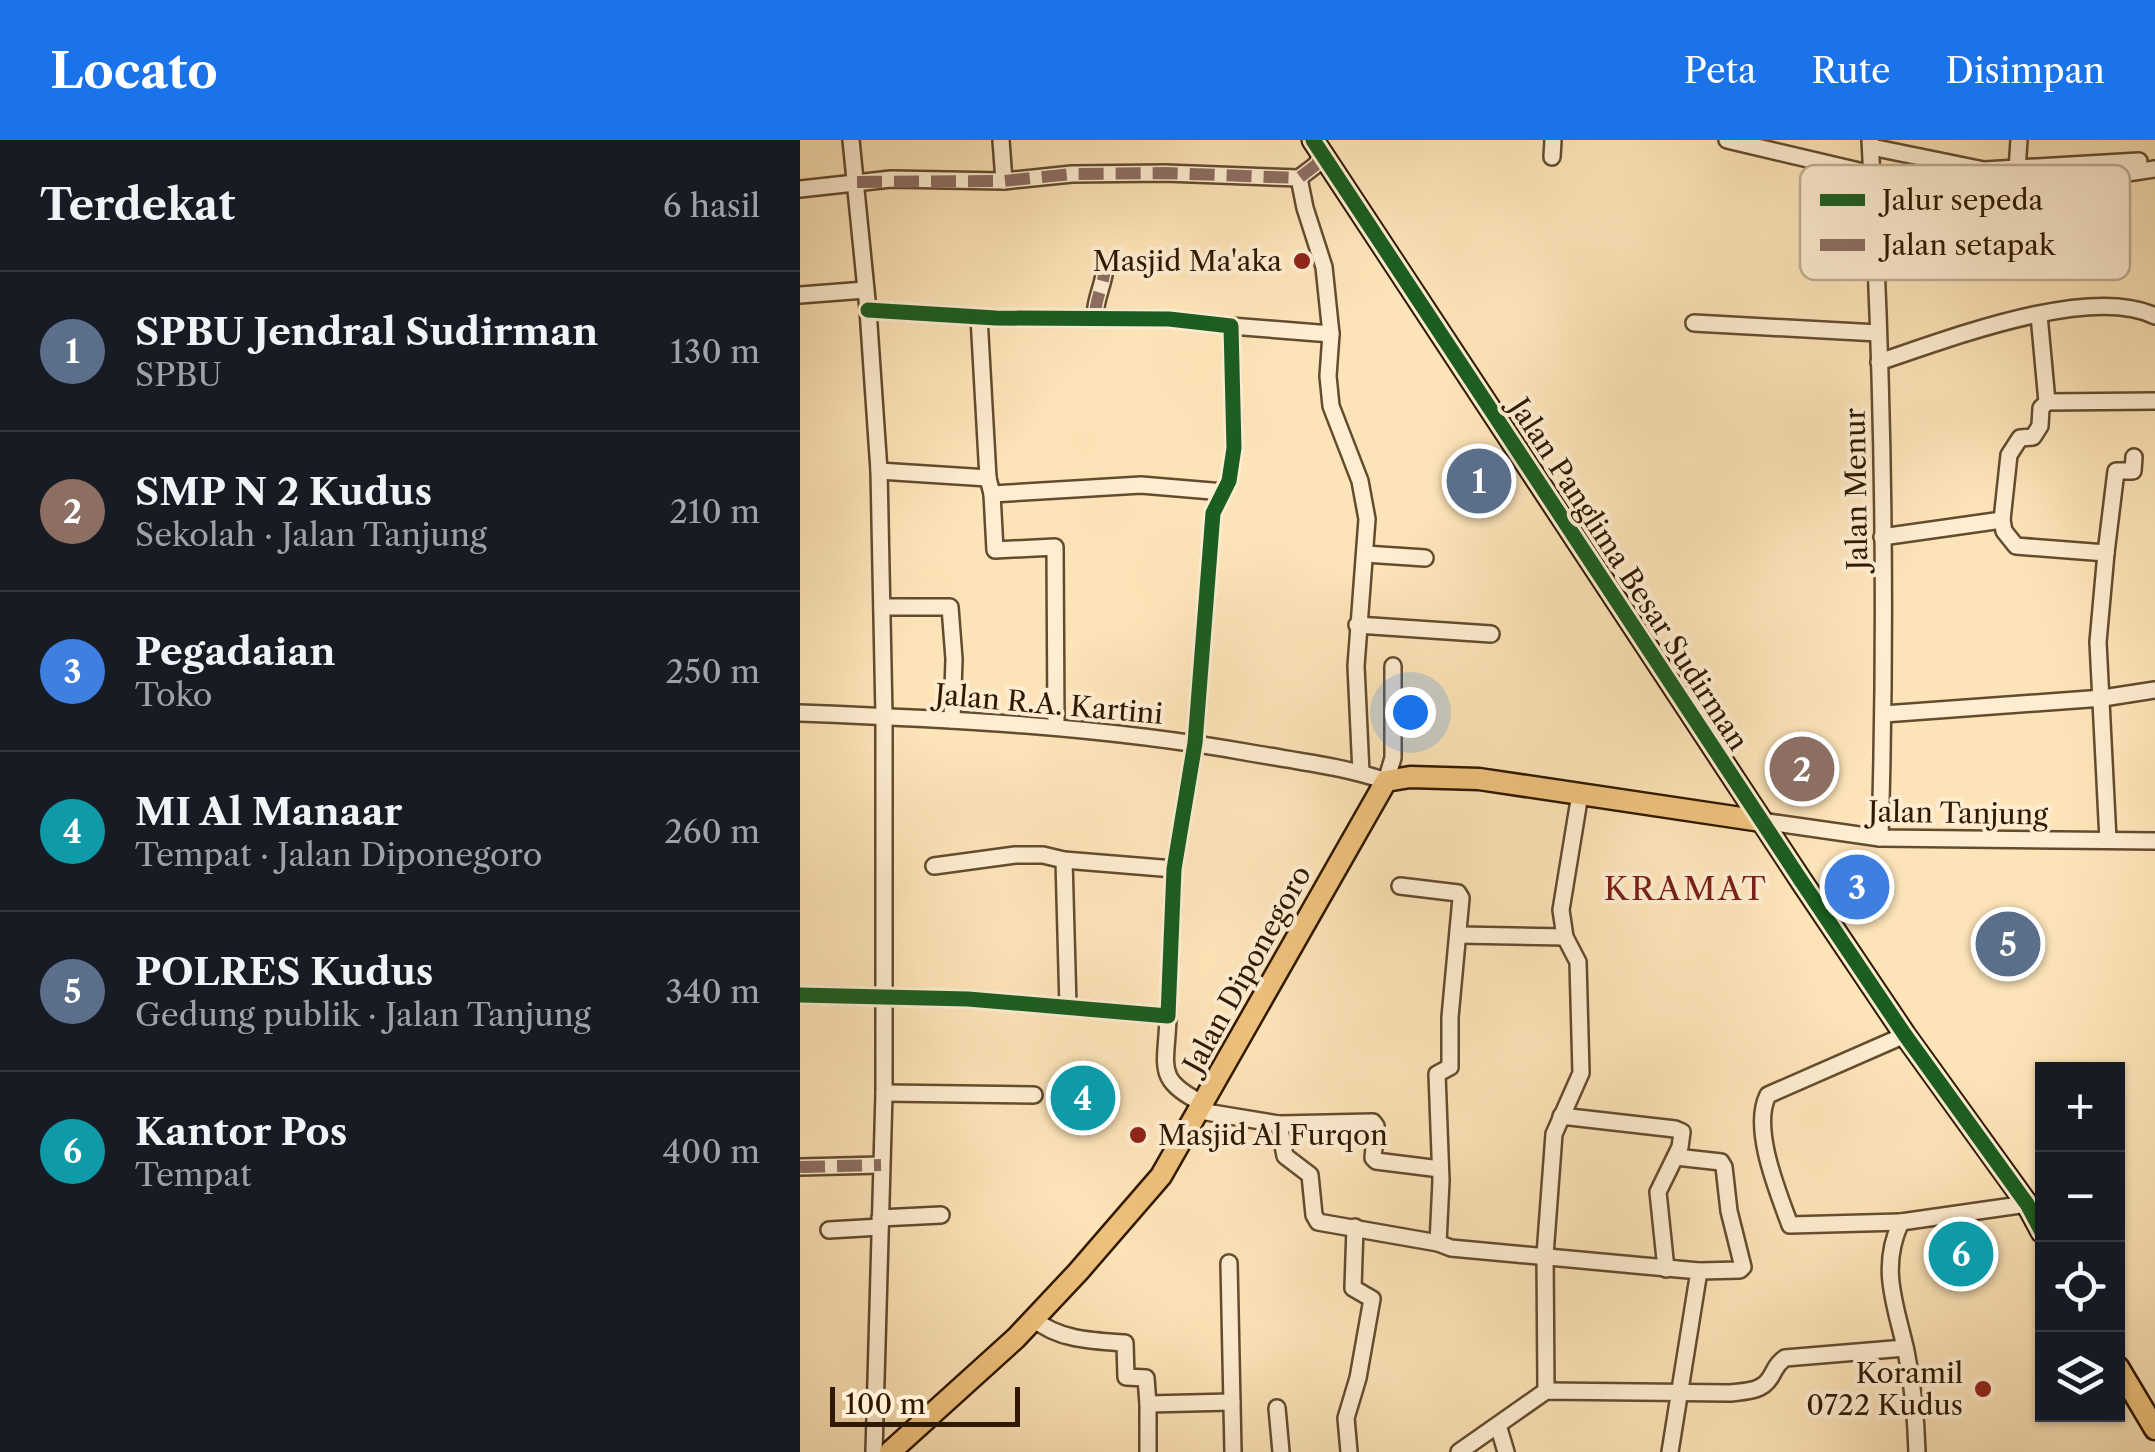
<!DOCTYPE html>
<html lang="id">
<meta charset="utf-8">
<style>
:root{--surface:#171b24;--page:#242831;--text:#f1f3f6;--muted:#9ea1a6;--line:#363941;--accent:#1a73e8}
body{margin:0;font-family:"Libre Caslon Text",serif;background:var(--page);color:var(--text)}
.controls{position:absolute;right:30px;bottom:30px;display:grid;overflow:hidden;border-radius:0px;box-shadow:0 2px 8px #0004}
.controls button{width:90px;height:90px;display:grid;place-items:center;padding:0;border:0;border-bottom:2px solid var(--line);background:var(--surface);color:var(--text);font:50px sans-serif}
.scale{position:absolute;left:30px;bottom:25px;width:190px;box-sizing:border-box;padding-left:10px;border:5px solid #301900;border-top:0;font-size:28px;line-height:35px;white-space:nowrap;color:#301900;-webkit-text-stroke:8px #feedd1;paint-order:stroke}
.you{position:absolute;left:610px;top:572px;width:35px;height:35px;margin:-25px;border:8px solid #fff;border-radius:50%;background:#1a73e8;box-shadow:0 0 0 15px #1a73e833}
.badge{display:grid;place-items:center;width:65px;height:65px;border-radius:50%;background:var(--accent);color:#fff;font-size:32px;font-weight:700}
.pin{position:absolute;translate:-50% -50%;border:5px solid #fff;box-shadow:0 2px 10px #0006}
.list{margin:0;padding:0;list-style:none}
h2{display:flex;justify-content:space-between;align-items:center;height:130px;margin:0;padding:0 40px;font-size:42px}
h2 small{font-size:32px;font-weight:400;color:var(--muted)}
.list li{display:grid;grid-template-columns:65px 1fr auto;gap:30px;align-items:center;box-sizing:border-box;height:160px;padding:0 40px;border-top:2px solid var(--line)}
.list b{display:block;font-size:38px;white-space:nowrap}
.list p{margin:0;font-size:32px;white-space:nowrap;color:var(--muted)}
.list em{font-size:32px;font-style:normal;color:var(--muted)}
.icon{flex:none;width:55px;height:55px;fill:none;stroke:currentColor;stroke-width:2;stroke-linecap:round;stroke-linejoin:round}
.map{position:relative;flex:none;width:1355px;height:1312px;overflow:hidden}
header{display:flex;align-items:center;gap:60px;box-sizing:border-box;height:140px;padding:0 50px;background:var(--accent);color:#fff}
header strong{font-size:48px}
nav{display:flex;gap:55px;margin-inline-start:auto;font-size:35px}
main{display:flex}
aside{flex:1;background:var(--surface)}
.map>svg:first-child{display:block}
</style>
<header>
<strong>Locato</strong>
<nav><a>Peta</a><a>Rute</a><a>Disimpan</a></nav>
</header>
<main>
<aside>
<h2>Terdekat<small>6 hasil</small></h2>
<ul class="list">
<li><span class="badge" style="background:#5c6f8a">1</span><div><b>SPBU Jendral Sudirman</b><p>SPBU</p></div><em>130 m</em></li>
<li><span class="badge" style="background:#8d6e63">2</span><div><b>SMP N 2 Kudus</b><p>Sekolah · Jalan Tanjung</p></div><em>210 m</em></li>
<li><span class="badge" style="background:#3f7fe0">3</span><div><b>Pegadaian</b><p>Toko</p></div><em>250 m</em></li>
<li><span class="badge" style="background:#0f9aa8">4</span><div><b>MI Al Manaar</b><p>Tempat · Jalan Diponegoro</p></div><em>260 m</em></li>
<li><span class="badge" style="background:#5c6f8a">5</span><div><b>POLRES Kudus</b><p>Gedung publik · Jalan Tanjung</p></div><em>340 m</em></li>
<li><span class="badge" style="background:#0f9aa8">6</span><div><b>Kantor Pos</b><p>Tempat</p></div><em>400 m</em></li>
</ul>
</aside>
<div class="map">
<svg width="1355" height="1312" viewBox="0 0 1355 1312">
<rect width="100%" height="100%" fill="#fde4b8"/>
<filter id="stains"><feTurbulence type="fractalNoise" baseFrequency=".002" numOctaves="4"/><feColorMatrix values="0 0 0 0 .2 0 0 0 0 .09 0 0 0 0 .02 0 0 0 .5 -.17"/></filter>
<radialGradient id="worn" r=".72"><stop offset=".6" stop-color="#630" stop-opacity="0"/><stop offset="1" stop-color="#630" stop-opacity=".3"/></radialGradient>
<g fill="none" stroke-linecap="round" stroke-linejoin="round">
<defs>
<g id="minor">
<polyline points="51,0 68,170 79,331 84,576 84,953 74,1312"/>
<polyline points="201,0 204,41"/>
<polyline points="927,0 1072,34"/>
<path d="M1070,0C1083,232 1087,466 1080,698"/>
<polyline points="1071,7 1184,30 1339,21"/>
<polyline points="752,17 753,0"/>
<polyline points="1217,30 1219,0"/>
<polyline points="499,38 505,68 524,127 531,194 528,236 531,266 560,341 567,379 556,526 561,633"/>
<polyline points="0,49 91,39 204,41 272,34 365,33 499,38 516,25 523,12"/>
<polyline points="1073,59 1124,58 1191,66 1208,64 1275,41 1355,29"/>
<polyline points="0,155 65,150"/>
<polyline points="179,177 188,338 192,354 341,345 424,352"/>
<path d="M295,177C295,159 303,147 305,129"/>
<polyline points="894,183 1078,193"/>
<polyline points="431,186 531,194"/>
<path d="M1079,222C1146,200 1289,144 1355,176"/>
<polyline points="1247,262 1355,261"/>
<polyline points="79,331 188,338"/>
<polyline points="192,354 195,410 255,407 256,587"/>
<polyline points="1202,380 1204,391 1216,406 1306,413 1298,502 1308,700"/>
<polyline points="1082,397 1202,380 1209,315 1220,298 1233,297 1240,286 1241,268 1247,262 1239,175"/>
<polyline points="1306,413 1316,331 1333,331 1334,317"/>
<polyline points="565,414 625,418"/>
<polyline points="82,467 150,467 154,519 152,580"/>
<polyline points="557,485 691,494"/>
<path d="M0,573C151,579 301,586 451,613C496,621 542,626 586,641L593,618V526"/>
<polyline points="1084,574 1303,558 1355,550"/>
<polyline points="961,681 1080,698 1355,701"/>
<polyline points="264,720 268,867"/>
<polyline points="134,726 215,715 243,715 264,720 374,729"/>
<polyline points="600,746 658,753 661,758 650,877 650,927 637,934 641,1041 638,1103 651,1108 899,1131 870,1312"/>
<polyline points="659,795 765,797"/>
<polyline points="0,855 168,859 368,876 374,729 395,603 413,373 429,341 434,308 431,186 369,179 196,178 68,170"/>
<path d="M368,876C367,927 353,939 404,964"/>
<polyline points="84,953 234,955"/>
<polyline points="400,971 479,984 573,982 576,986 573,1018 576,1021 640,1029"/>
<polyline points="761,976 875,989 882,992 880,1007 858,1052 866,1129"/>
<polyline points="479,984 485,1016 510,1035 514,1075 518,1082 638,1103"/>
<polyline points="876,1017 921,1022 924,1027 929,1071 943,1127 940,1130 899,1131"/>
<polyline points="0,1027 81,1025"/>
<polyline points="80,1078 141,1075"/>
<path d="M1101,1082L990,1085C978,1052 951,988 968,955L1105,895"/>
<polyline points="29,1090 80,1087"/>
<polyline points="429,1123 433,1312"/>
<path d="M234,1179C258,1200 294,1201 325,1203L326,1237L346,1238L348,1264L432,1262"/>
<polyline points="746,1251 745,1115 754,994 781,933 778,822 765,797 761,770 780,654"/>
<polyline points="348,1264 348,1312"/>
<polyline points="477,1268 481,1312"/>
<polyline points="698,1285 706,1312"/>
<polyline points="549,1312 546,1278 558,1238 572,1159 553,1148 555,1087"/>
<path d="M659,1312L746,1251L930,1253C945,1251 961,1252 970,1238C976,1229 975,1225 985,1218L1105,1208"/>
<path d="M1117,1312C1116,1278 1113,1245 1106,1211C1096,1166 1079,1128 1101,1082L1227,1064"/>
</g>
<g id="major">
<polyline points="513,0 1000,739 1105,895 1227,1064 1242,1092"/>
<polyline points="1318,1227 1355,1289"/>
<polyline points="90,1312 216,1198 278,1132 361,1036 586,641 610,637 679,639 961,681"/>
</g>
</defs>
<use href="#minor" stroke="#634c2e" stroke-width="20"/>
<use href="#major" stroke="#301900" stroke-width="25"/>
<use href="#minor" stroke="#feedd1" stroke-width="15"/>
<use href="#major" stroke="#eec27c" stroke-width="20"/>
<g stroke="#8d6e63" stroke-width="12" stroke-dasharray="25 12" stroke-linecap="butt">
<polyline points="57,42 204,41 272,34 365,33 499,38 516,25 523,12"/>
<path d="M295,177C295,159 303,147 305,129"/>
<polyline points="0,1027 81,1025"/>
</g>
<defs>
<g id="cycleway">
<polyline points="513,0 1000,739 1105,895 1227,1064 1242,1092"/>
<polyline points="0,855 168,859 368,876 374,729 395,603 413,373 429,341 434,308 431,186 369,179 196,178 68,170"/>
</g>
</defs>
<use href="#cycleway" stroke="#feedd1" stroke-width="21"/>
<use href="#cycleway" stroke="#1b5e20" stroke-width="15"/>
</g>
<g fill="#8f2418" stroke="#feedd1" stroke-width="4">
<circle cx="502" cy="121" r="10"/>
<circle cx="338" cy="995" r="10"/>
<circle cx="1183" cy="1249" r="10"/>
</g>
<g text-anchor="middle" dominant-baseline="central" stroke-width="8" stroke-linejoin="round" paint-order="stroke">
<g font-size="28" fill="#301900" stroke="#feedd1" text-anchor="end">
<text x="482" y="121">Masjid Ma'aka</text>
<text x="358" y="995" text-anchor="start">Masjid Al Furqon</text>
<text x="1163" y="1233">Koramil<tspan x="1163" dy="32">0722 Kudus</tspan></text>
</g>
<g font-size="28" fill="#301900" stroke="#feedd1">
<text transform="translate(1056 349) rotate(-91)">Jalan Menur</text>
<text transform="translate(829 434) rotate(57)">Jalan Panglima Besar Sudirman</text>
<text transform="translate(249 564) rotate(5)">Jalan R.A. Kartini</text>
<text transform="translate(1158 673) rotate(1)">Jalan Tanjung</text>
<text transform="translate(447 829) rotate(-61)">Jalan Diponegoro</text>
</g>
<g font-size="32" letter-spacing="2.5" fill="#7a1f14" stroke="#feedd1">
<text x="886" y="748">KRAMAT</text>
</g>
</g>
<rect x="1000" y="25" width="330" height="115" rx="15" fill="#feedd1" stroke="#c0ad92" stroke-width="2.5"/>
<rect x="1020" y="54" width="45" height="12" fill="#1b5e20"/>
<rect x="1020" y="99" width="45" height="12" fill="#8d6e63"/>
<g font-size="28" fill="#301900">
<text x="1082" y="70">Jalur sepeda</text>
<text x="1082" y="115">Jalan setapak</text>
</g>
<rect width="100%" height="100%" filter="url(#stains)"/>
<rect width="100%" height="100%" fill="url(#worn)"/>
</svg>
<div class="controls">
<button>+</button>
<button>−</button>
<button><svg class="icon" aria-label="locate" viewBox="0 0 24 24"><circle cx="12" cy="12" r="6"/><path d="M12 2v4M12 18v4M2 12h4M18 12h4"/></svg></button>
<button><svg class="icon" aria-label="layers" viewBox="0 0 24 24"><path d="M12 4l9 5-9 5-9-5zM3 14l9 5 9-5"/></svg></button>
</div>
<div class="scale">100 m</div>
<div class="you"></div>
<div class="pin badge" style="left:679px;top:341px;background:#5c6f8a">1</div>
<div class="pin badge" style="left:1002px;top:629px;background:#8d6e63">2</div>
<div class="pin badge" style="left:1057px;top:747px;background:#3f7fe0">3</div>
<div class="pin badge" style="left:283px;top:958px;background:#0f9aa8">4</div>
<div class="pin badge" style="left:1208px;top:804px;background:#5c6f8a">5</div>
<div class="pin badge" style="left:1161px;top:1114px;background:#0f9aa8">6</div>
</div>
</main>
